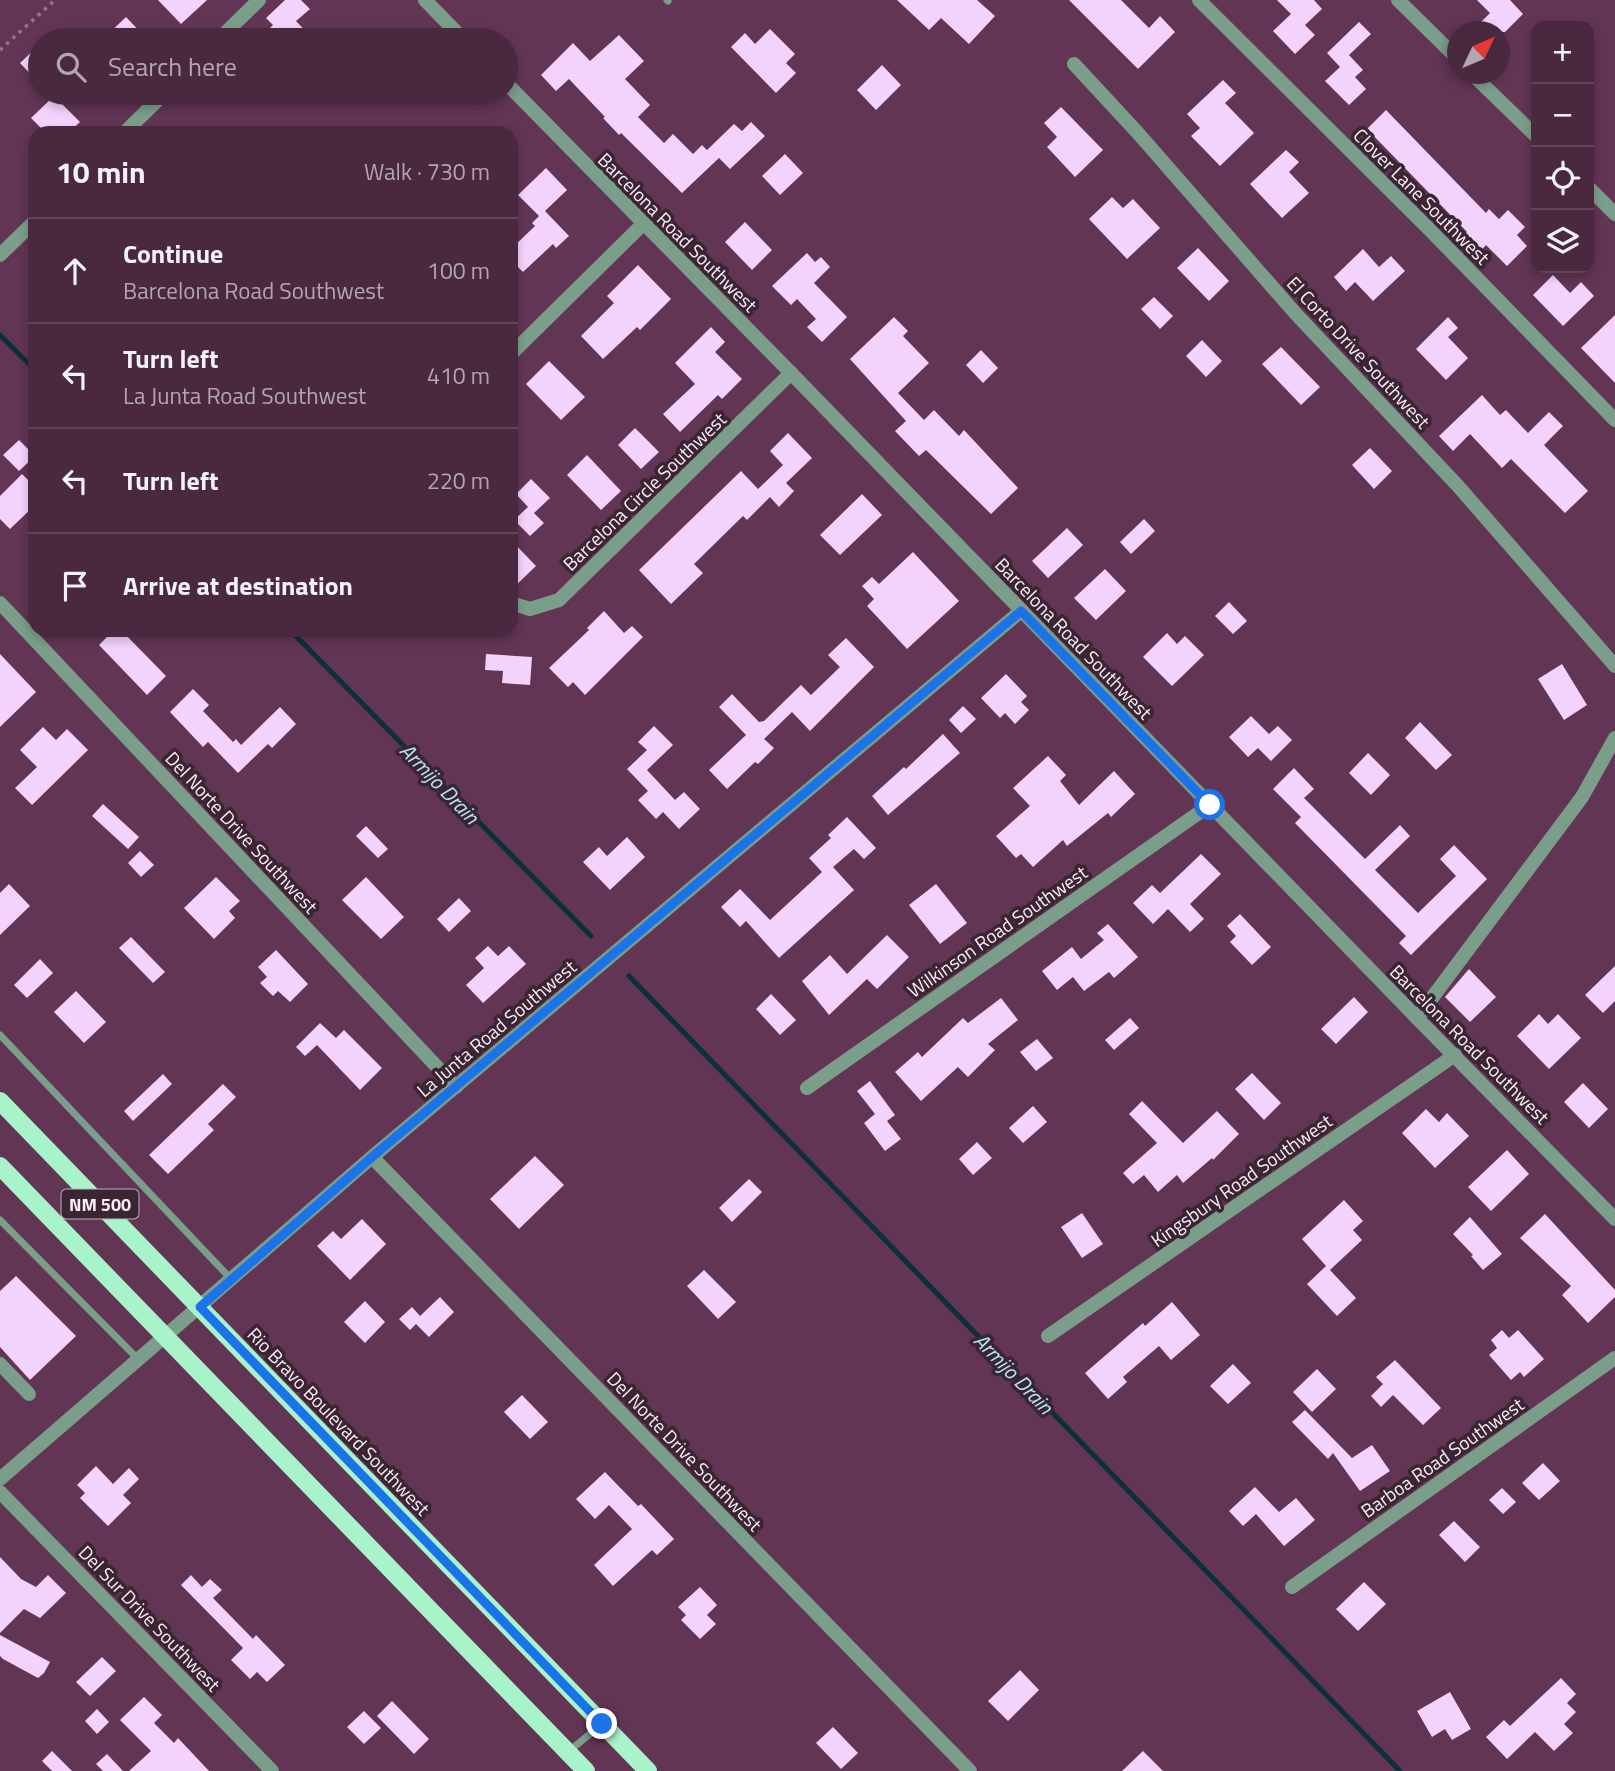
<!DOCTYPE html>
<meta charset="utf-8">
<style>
:root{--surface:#4a283f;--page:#513046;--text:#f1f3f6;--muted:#b2a6b0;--line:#614459}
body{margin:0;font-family:"Titillium Web",sans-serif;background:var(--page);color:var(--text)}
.controls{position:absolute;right:21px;top:21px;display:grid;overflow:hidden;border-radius:14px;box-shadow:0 4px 10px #0003}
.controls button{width:63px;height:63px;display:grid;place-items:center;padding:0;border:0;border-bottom:2px solid var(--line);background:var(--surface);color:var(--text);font:35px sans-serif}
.compass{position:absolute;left:1447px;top:21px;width:63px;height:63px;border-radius:50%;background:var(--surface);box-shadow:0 4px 10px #0003;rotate:46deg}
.stop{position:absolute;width:21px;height:21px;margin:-16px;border:5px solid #1a73e8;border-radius:50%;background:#fff}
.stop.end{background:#1a73e8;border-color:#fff;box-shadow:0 2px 7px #0008}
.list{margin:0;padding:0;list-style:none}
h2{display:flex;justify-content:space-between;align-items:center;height:91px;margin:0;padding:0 28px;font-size:30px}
h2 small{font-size:23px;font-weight:400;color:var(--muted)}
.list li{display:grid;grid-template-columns:46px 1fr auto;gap:21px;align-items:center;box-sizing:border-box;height:105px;padding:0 28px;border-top:2px solid var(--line)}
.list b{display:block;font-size:26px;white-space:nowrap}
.list p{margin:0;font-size:23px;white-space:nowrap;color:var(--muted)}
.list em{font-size:23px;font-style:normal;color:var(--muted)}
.icon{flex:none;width:38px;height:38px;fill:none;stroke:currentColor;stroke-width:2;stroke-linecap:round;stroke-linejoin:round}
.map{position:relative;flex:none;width:1615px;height:1771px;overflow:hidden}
.search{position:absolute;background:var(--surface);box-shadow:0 4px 10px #0003;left:28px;top:28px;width:490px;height:77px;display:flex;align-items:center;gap:18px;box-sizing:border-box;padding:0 24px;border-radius:38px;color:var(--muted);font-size:26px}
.panel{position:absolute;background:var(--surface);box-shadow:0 4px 10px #0003;left:28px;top:126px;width:490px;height:511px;border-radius:21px}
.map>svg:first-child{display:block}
</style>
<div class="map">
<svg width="1615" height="1771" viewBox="0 0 1615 1771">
<rect width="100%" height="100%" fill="#623554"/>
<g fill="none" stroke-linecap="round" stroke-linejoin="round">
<g stroke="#0c303a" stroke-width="5">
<polyline points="0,335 35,370"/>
<polyline points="290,630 591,936"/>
<polyline points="629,976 1400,1771"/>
</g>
</g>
<g fill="#f3d2fc">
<polygon points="158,0 207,0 181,24"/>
<polygon points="285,0 301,0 310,9 296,21 314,40 272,40 265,33 273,25 266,18"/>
<polygon points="897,0 977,0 995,16 969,44 941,18 929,30"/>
<polygon points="1069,0 1121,0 1149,28 1160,16 1175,32 1138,69"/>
<polygon points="1277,0 1314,0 1322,9 1305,25 1315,35 1295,54 1273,31 1291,14"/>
<polygon points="1477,0 1510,0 1523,14 1505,32 1485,32 1478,25 1490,13"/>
<polygon points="126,17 148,40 102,40"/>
<polygon points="1359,22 1371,34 1349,55 1363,70 1355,77 1366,89 1349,105 1325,81 1340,67 1327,53"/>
<polygon points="770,29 795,54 786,63 796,73 776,93 731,47 745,33 755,44"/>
<polygon points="619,35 644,61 625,79 650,105 638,117 664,143 673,134 693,154 702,145 707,150 734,124 742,131 751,122 765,136 730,169 719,158 682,193 621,133 619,135 603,118 605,117 569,79 556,91 541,75 573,43 590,61"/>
<polygon points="40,44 40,84 20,63"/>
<polygon points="882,65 901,85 876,110 857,90"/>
<polygon points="1223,80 1236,93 1225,103 1254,133 1220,166 1191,136 1200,128 1187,114"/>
<polygon points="54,96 80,122 68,133 46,133 31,118"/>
<polygon points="1061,107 1103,150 1075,177 1047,147 1057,137 1044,123"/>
<polygon points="1386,110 1486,213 1489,209 1499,219 1508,210 1525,227 1517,235 1527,246 1507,266 1486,245 1477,255 1461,238 1467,232 1367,129"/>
<polygon points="1286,150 1299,162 1289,172 1309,193 1282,218 1250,184"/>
<polygon points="785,154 803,173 780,195 762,176"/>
<polygon points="546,168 567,190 545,211 569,236 556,248 553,244 523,272 511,260 511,249 535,226 532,223 539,216 518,195"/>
<polygon points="1112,197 1123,208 1133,199 1160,228 1127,259 1089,219"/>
<polygon points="745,222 772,250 752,270 725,242"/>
<polygon points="1198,248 1229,281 1209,301 1177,268"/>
<polygon points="1363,249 1379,267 1391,256 1405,271 1373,301 1355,282 1346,291 1334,277"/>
<polygon points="807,253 815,262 821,257 830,267 814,283 847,317 822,342 807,327 816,319 797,299 791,305 772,286"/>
<polygon points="638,265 671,299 640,330 637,327 603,359 581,336 614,303 607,296"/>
<polygon points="1553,275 1570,293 1581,282 1594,296 1563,326 1533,295"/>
<polygon points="1154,297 1173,316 1160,329 1141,309"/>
<polygon points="1615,315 1615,383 1581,348"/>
<polygon points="894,317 908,331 903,336 929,363 898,393 924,420 934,410 959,436 964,430 1018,488 991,514 926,450 919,456 895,431 906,421 850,359"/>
<polygon points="1448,317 1458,328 1448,337 1468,358 1446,380 1416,349"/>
<polygon points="711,327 725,342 715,352 742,379 722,399 718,395 680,432 663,414 695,384 675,363"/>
<polygon points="1202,340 1222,361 1206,377 1186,356"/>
<polygon points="1281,347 1320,387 1301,405 1262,364"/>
<polygon points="981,350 998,368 983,383 966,365"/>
<polygon points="549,361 585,397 561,420 526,384"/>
<polygon points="1482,395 1500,415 1506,410 1528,433 1549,412 1563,426 1544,445 1588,491 1565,513 1511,459 1502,468 1470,434 1453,451 1439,436"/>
<polygon points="635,428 659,452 641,469 618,445"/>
<polygon points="788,433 812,458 786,483 794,491 779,507 770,497 747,520 743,516 694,564 703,573 671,604 639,570 741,471 758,489 783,465 770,451"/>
<polygon points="19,440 35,456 19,471 3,455"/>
<polygon points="1370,448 1392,471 1374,489 1352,465"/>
<polygon points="587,455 621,491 601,510 567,475"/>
<polygon points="22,474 35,487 35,505 10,529 0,519 0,496"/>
<polygon points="531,479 550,498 534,513 544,523 530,536 514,520 528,507 516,494"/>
<polygon points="862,494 882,515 840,555 820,535"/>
<polygon points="1144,519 1155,531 1131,554 1120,542"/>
<polygon points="1067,528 1083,545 1048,578 1032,561"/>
<polygon points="511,540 536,566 511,590"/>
<polygon points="913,552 959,601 907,649 867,606 874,599 862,586 872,577 879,584"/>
<polygon points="1105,569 1126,591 1096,620 1074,598"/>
<polygon points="1229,602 1247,621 1233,634 1215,616"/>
<polygon points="604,611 624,633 632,626 643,637 585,695 573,682 568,687 549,668 589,630 587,628"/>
<polygon points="114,630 121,630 166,676 147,695 99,645"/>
<polygon points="1167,633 1177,644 1185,636 1204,655 1172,686 1143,657"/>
<polygon points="846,638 874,667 810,731 792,712 764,739 774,748 758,764 755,762 727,789 709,770 746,735 719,707 732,694 759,722 764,721 801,685 811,695 840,667 828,655"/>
<polygon points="0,654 36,692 0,727"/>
<polygon points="486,654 532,657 530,685 502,683 503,671 485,670"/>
<polygon points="1562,664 1587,705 1564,720 1538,679"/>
<polygon points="1006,674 1027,696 1021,702 1029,710 1015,724 1005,713 1000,718 981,698"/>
<polygon points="193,689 209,705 203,711 233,742 236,739 241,745 280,707 296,724 272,748 268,744 238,773 208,742 203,747 170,712"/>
<polygon points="963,706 976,719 961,733 949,720"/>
<polygon points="1251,716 1269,734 1278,726 1292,740 1271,761 1258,748 1248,757 1229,737"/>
<polygon points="1420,722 1452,755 1436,770 1405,738"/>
<polygon points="654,726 673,745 647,770 675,800 684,792 700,809 679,829 663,812 656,819 638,800 648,791 627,769 647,750 638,742"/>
<polygon points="43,727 56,740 67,729 88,750 32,805 15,788 37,767 20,750"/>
<polygon points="943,734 960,753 888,815 872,796 904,767 906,769"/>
<polygon points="1368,753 1390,775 1371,795 1349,773"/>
<polygon points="1048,756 1066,775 1060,781 1079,805 1114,771 1135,794 1111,817 1108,813 1067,846 1063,840 1033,867 1021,854 1016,858 996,836 1030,806 1013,788"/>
<polygon points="1294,768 1314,789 1304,798 1365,859 1400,825 1410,836 1375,870 1418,913 1456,876 1440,859 1454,845 1487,879 1411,955 1399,943 1406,936 1295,823 1301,817 1273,789"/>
<polygon points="103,804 139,837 128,849 92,816"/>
<polygon points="847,817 876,848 864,859 854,849 833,867 854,890 779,958 746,921 740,927 721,907 740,889 770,920 822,872 809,858 831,838 828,835"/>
<polygon points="366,826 388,849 378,858 356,836"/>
<polygon points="627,837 645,857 610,890 583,862 599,847 607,856"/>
<polygon points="140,851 154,865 141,877 128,863"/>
<polygon points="1201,854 1221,874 1190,904 1204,919 1190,932 1168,909 1153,924 1133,903 1152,885 1160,893"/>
<polygon points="216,877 240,901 229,911 235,918 214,939 184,908"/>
<polygon points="366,877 404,917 381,939 342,900"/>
<polygon points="9,884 30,906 0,935 0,893"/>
<polygon points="936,884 967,923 940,944 909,905"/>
<polygon points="459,898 471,911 449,932 437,919"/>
<polygon points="1240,914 1271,947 1252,965 1230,942 1236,936 1227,926"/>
<polygon points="1108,924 1138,957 1114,978 1109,972 1084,991 1073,977 1057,990 1042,971 1072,947 1081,959 1104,940 1097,933"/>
<polygon points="887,935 909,957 877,989 867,979 829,1015 802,981 830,955 847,974"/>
<polygon points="131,937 165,972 153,983 119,948"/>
<polygon points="488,946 498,956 509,946 526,964 483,1003 466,985 484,968 475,958"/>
<polygon points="276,950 308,984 290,1002 278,991 273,996 260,983 267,977 258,967"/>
<polygon points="40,959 53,973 27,998 14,985"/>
<polygon points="1615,966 1615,1001 1603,1013 1585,995"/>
<polygon points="1469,969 1496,997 1470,1022 1445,997"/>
<polygon points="76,991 106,1022 84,1043 54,1012"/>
<polygon points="771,994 796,1020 780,1035 756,1009"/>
<polygon points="1354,997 1368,1012 1336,1044 1321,1029"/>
<polygon points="1001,998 1018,1020 988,1044 995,1050 968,1077 958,1067 921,1101 895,1072 918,1052 922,1057 963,1018 968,1023"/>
<polygon points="1539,1014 1548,1024 1558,1014 1581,1038 1549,1069 1517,1036"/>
<polygon points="1130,1018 1139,1028 1114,1050 1105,1040"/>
<polygon points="320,1023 336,1038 344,1030 382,1068 360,1090 317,1045 305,1056 296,1047"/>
<polygon points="1037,1039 1053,1058 1036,1071 1020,1052"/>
<polygon points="1252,1073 1281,1103 1264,1120 1235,1089"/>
<polygon points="163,1074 172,1084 133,1121 124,1111"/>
<polygon points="870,1081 895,1115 887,1121 901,1139 885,1151 864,1123 875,1114 857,1091"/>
<polygon points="1583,1083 1608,1109 1589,1128 1564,1102"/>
<polygon points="223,1084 236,1097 208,1124 214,1130 168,1174 149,1155"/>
<polygon points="1142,1101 1183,1143 1217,1111 1239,1134 1213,1160 1212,1158 1183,1183 1177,1175 1158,1192 1144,1175 1133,1184 1123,1173 1157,1143 1129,1114"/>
<polygon points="1033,1106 1047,1122 1023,1143 1009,1128"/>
<polygon points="1426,1109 1439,1122 1447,1113 1469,1136 1435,1168 1402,1133"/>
<polygon points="977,1142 992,1158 973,1175 959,1159"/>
<polygon points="1507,1150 1529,1174 1491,1211 1468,1187"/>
<polygon points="535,1156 564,1185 519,1229 490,1199"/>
<polygon points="749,1179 762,1192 732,1222 719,1208"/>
<polygon points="1344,1200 1363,1221 1353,1230 1362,1240 1330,1270 1356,1298 1337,1316 1307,1284 1326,1266 1302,1239"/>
<polygon points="1082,1213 1103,1244 1082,1258 1061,1227"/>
<polygon points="1545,1214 1615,1290 1615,1297 1588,1323 1562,1295 1571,1286 1520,1238"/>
<polygon points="1470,1217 1502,1254 1483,1270 1471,1256 1473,1255 1453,1234"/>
<polygon points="362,1219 386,1244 350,1280 317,1246 333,1231 341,1239"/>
<polygon points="704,1270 736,1302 718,1319 687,1286"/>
<polygon points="16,1276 76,1336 30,1380 0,1347 0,1291"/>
<polygon points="440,1297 454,1312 429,1337 416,1324 410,1330 399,1319 412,1307 420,1316"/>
<polygon points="365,1301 385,1322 365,1343 344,1322"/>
<polygon points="1172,1302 1200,1335 1171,1360 1159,1346 1123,1377 1127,1382 1108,1399 1085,1373 1143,1323 1145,1326"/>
<polygon points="1502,1330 1509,1338 1518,1330 1544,1359 1524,1377 1520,1372 1511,1380 1489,1355 1497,1348 1491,1340"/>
<polygon points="1395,1360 1441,1408 1423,1425 1393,1395 1381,1407 1371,1396 1383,1384 1376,1377"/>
<polygon points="1233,1364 1251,1383 1228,1404 1210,1386"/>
<polygon points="1317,1369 1336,1389 1312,1412 1293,1392"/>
<polygon points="522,1395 548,1422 530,1439 504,1412"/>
<polygon points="1305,1410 1352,1458 1372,1445 1390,1471 1360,1491 1333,1453 1328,1459 1292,1422"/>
<polygon points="1543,1463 1560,1481 1539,1500 1522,1483"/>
<polygon points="96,1466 113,1484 129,1468 139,1479 123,1495 131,1503 108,1526 80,1498 85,1493 77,1485"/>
<polygon points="605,1472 638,1506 641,1504 674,1539 657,1555 652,1550 613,1586 594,1565 632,1529 609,1505 595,1519 576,1499"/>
<polygon points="1255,1487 1279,1512 1296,1498 1315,1520 1284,1546 1256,1514 1243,1526 1229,1511"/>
<polygon points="1502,1488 1516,1502 1503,1514 1489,1500"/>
<polygon points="1454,1521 1480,1547 1465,1562 1439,1535"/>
<polygon points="0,1557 21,1579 36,1587 48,1575 66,1593 40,1618 24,1609 0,1633"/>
<polygon points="191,1575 202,1587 210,1579 222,1590 213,1598 253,1639 256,1635 285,1665 267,1682 257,1672 250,1679 231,1660 243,1648 181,1585"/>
<polygon points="1364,1582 1386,1604 1358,1631 1336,1609"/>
<polygon points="700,1587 717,1605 707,1615 716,1624 700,1639 681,1620 686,1615 678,1607"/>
<polygon points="0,1635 50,1662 44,1673 38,1678 3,1659 0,1656"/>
<polygon points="102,1657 116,1671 90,1696 76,1682"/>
<polygon points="1020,1670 1039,1690 1008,1721 988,1701"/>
<polygon points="1561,1678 1576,1694 1567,1703 1576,1712 1564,1724 1573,1733 1554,1751 1535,1732 1507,1759 1486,1737 1504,1720 1510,1726"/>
<polygon points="1450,1692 1471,1729 1452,1740 1445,1729 1432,1737 1417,1711"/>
<polygon points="144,1697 162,1715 154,1723 174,1743 178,1738 209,1771 129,1771 151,1751 120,1720"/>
<polygon points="392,1701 429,1739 414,1754 377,1716"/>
<polygon points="97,1709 109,1722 97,1734 85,1721"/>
<polygon points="364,1711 381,1728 364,1744 347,1727"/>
<polygon points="833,1727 858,1753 841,1769 816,1743"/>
<polygon points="52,1751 72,1771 52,1771 42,1761"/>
<polygon points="1143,1751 1163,1771 1122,1771"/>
<polygon points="107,1754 123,1771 103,1771 96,1764"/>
</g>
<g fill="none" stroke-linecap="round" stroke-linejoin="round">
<polyline stroke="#97738b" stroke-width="3.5" stroke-dasharray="3.5 5" stroke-linecap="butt" points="0,50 55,0"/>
<g stroke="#7a9e89" stroke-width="7">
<polyline points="667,0 668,1"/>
<polyline points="0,1035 231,1279"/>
<polyline points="0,1220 138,1359"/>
<polyline points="568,1752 602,1724"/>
</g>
<g stroke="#7a9e89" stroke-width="14">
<polyline points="1199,0 1432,232 1615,420"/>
<polyline points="1398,0 1458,59"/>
<polyline points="218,40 259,0"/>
<polyline points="1074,64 1137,132 1296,314 1458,486 1615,666"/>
<polyline points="1472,74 1536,136"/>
<polyline points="124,133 165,93"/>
<polyline points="1589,188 1615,214"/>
<polyline points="0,255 35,221"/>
<polyline points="511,354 643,224"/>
<polyline points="0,603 456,1087"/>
<polyline points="511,603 530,609 559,600 791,373"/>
<polyline points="1417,1018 1582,797 1615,738"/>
<polyline points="807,1088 1210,805"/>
<polyline points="372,1157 970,1771"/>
<polyline points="1048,1336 1455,1055"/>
<polyline points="0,1364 29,1394"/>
<polyline points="0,1479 372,1157 1021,611"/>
<polyline points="0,1492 272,1771"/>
<polyline points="1292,1587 1615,1358"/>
</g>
<g stroke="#7a9e89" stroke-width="14">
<polyline points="425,0 464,40"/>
<polyline points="506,83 791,373 1417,1018 1615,1219"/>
</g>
<g stroke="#a8f3c9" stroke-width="18">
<polyline points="0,1101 648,1771"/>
<polyline points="0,1166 586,1771"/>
</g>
</g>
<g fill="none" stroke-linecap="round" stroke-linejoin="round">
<polyline stroke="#1a73e8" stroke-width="9" points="602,1724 200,1307 372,1157 1021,611 1210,805"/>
</g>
<g text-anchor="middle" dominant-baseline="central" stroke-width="7" stroke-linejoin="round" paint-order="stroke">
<rect fill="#3a2533" stroke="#c2b0bc" stroke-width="2" x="61.5" y="1189.5" width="77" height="29" rx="5"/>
<g font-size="18" font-weight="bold" fill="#fdecf7">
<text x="100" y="1204">NM 500</text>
</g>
<g font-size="19" fill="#fdecf7" stroke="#3a2533">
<text transform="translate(1422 196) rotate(45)">Clover Lane Southwest</text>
<text transform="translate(678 232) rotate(45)">Barcelona Road Southwest</text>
<text transform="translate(1359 352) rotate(47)">El Corto Drive Southwest</text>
<text transform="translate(644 491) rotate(-44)">Barcelona Circle Southwest</text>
<text transform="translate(1074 638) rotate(46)">Barcelona Road Southwest</text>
<text transform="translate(242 832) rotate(47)">Del Norte Drive Southwest</text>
<text transform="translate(997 931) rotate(-35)">Wilkinson Road Southwest</text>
<text transform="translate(496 1028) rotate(-40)">La Junta Road Southwest</text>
<text transform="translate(1470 1044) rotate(45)">Barcelona Road Southwest</text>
<text transform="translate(1241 1180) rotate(-35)">Kingsbury Road Southwest</text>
<text transform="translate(339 1421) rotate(46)">Rio Bravo Boulevard Southwest</text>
<text transform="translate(685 1451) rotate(46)">Del Norte Drive Southwest</text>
<text transform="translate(1442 1457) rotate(-35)">Barboa Road Southwest</text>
<text transform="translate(150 1618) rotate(46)">Del Sur Drive Southwest</text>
</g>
<g font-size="21" font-style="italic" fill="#b5e8f8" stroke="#3a2533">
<text transform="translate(440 783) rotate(46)">Armijo Drain</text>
<text transform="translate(1014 1373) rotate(46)">Armijo Drain</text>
</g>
</g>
</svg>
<div class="controls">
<button>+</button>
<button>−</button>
<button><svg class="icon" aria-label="locate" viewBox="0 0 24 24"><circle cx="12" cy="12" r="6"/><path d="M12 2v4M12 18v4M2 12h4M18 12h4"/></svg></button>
<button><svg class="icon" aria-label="layers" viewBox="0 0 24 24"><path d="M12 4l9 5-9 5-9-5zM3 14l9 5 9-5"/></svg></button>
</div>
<svg class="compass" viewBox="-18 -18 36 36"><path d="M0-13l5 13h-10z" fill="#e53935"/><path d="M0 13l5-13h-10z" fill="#b2a6b0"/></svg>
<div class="stop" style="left:1210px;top:805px"></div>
<div class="stop end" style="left:602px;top:1724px"></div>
<div class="search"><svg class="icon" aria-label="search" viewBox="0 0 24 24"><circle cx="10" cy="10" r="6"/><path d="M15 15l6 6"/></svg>Search here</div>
<section class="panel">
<h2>10 min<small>Walk · 730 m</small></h2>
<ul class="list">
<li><svg class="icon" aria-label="ahead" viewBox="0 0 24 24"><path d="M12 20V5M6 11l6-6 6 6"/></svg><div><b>Continue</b><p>Barcelona Road Southwest</p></div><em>100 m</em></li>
<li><svg class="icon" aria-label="left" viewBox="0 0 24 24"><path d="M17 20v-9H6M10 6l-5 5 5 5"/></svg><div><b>Turn left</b><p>La Junta Road Southwest</p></div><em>410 m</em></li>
<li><svg class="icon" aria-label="left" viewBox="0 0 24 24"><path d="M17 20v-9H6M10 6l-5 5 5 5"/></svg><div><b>Turn left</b></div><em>220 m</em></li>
<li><svg class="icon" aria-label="arrive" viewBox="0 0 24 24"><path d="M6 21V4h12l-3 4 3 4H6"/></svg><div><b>Arrive at destination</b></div></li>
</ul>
</section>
</div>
